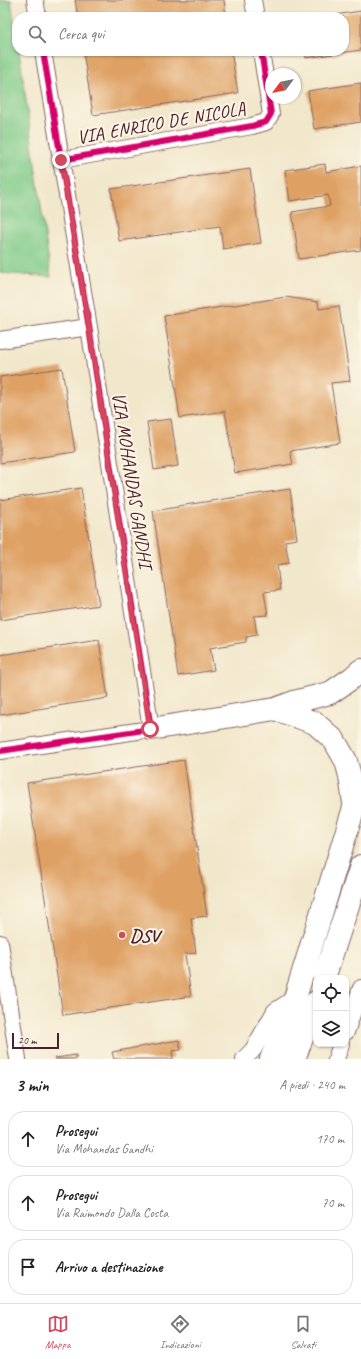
<!DOCTYPE html>
<html lang="it">
<head>
<meta charset="utf-8">
<style>
  :root { --surface:#fff; --page:#f2f2f2; --text:#222; --muted:#767676; --line:#e0e0e0; --accent:#d1495b }
  body { margin:0; font-family:Caveat,sans-serif; background:var(--page); color:var(--text) }
  .controls { position:absolute; right:12px; bottom:12px; display:grid; overflow:hidden; border-radius:8px; box-shadow:0 1px 3px #0004 }
  .controls button { width:36px; height:36px; display:grid; place-items:center; padding:0; border:0; border-bottom:1px solid var(--line); background:var(--surface); color:var(--text); font:20px sans-serif }
  .compass { position:absolute; left:265px; top:68px; width:36px; height:36px; border-radius:50%; background:var(--surface); box-shadow:0 1px 3px #0004; rotate:238deg }
  .scale { position:absolute; left:12px; bottom:10px; width:47px; box-sizing:border-box; padding-left:4px; border:2px solid #4a1f2b; border-top:0; font-size:11px; line-height:14px; white-space:nowrap; color:#4a1f2b; -webkit-text-stroke:3px #fcf5e5; paint-order:stroke }
  .stop { position:absolute; width:12px; height:12px; margin:-9px; border:3px solid #d1495b; border-radius:50%; background:#fff }
  .stop.end { background:#d1495b; border-color:#fff; box-shadow:0 1px 4px #0008 }
  .list { margin:0; padding:0; list-style:none }
  h2 { display:flex; justify-content:space-between; align-items:center; height:52px; margin:0; padding:0 16px; font-size:17px }
  h2 small { font-size:13px; font-weight:400; color:var(--muted) }
  .list li { display:grid; grid-template-columns:26px 1fr auto; gap:12px; align-items:center; box-sizing:border-box; height:56px; margin:0 8px 8px; padding:0 8px; border:1px solid var(--line); border-radius:16px }
  .list b { display:block; font-size:15px; white-space:nowrap }
  .list p { margin:0; font-size:13px; white-space:nowrap; color:var(--muted) }
  .list em { font-size:13px; font-style:normal; color:var(--muted) }
  .icon { flex:none; width:22px; height:22px; fill:none; stroke:currentColor; stroke-width:2; stroke-linecap:round; stroke-linejoin:round }
  .map { position:relative; flex:none; width:361px; height:1059px; overflow:hidden }
  .search { position:absolute; background:var(--surface); box-shadow:0 1px 3px #0004; left:12px; right:12px; top:12px; height:44px; display:flex; align-items:center; gap:10px; box-sizing:border-box; padding:0 14px; border-radius:16px; color:var(--muted); font-size:15px }
  .sheet { height:244px; background:var(--surface) }
  nav { display:flex; justify-content:space-around; align-items:center; box-sizing:border-box; height:56px; border-top:1px solid var(--line); background:var(--surface); font-size:11px; color:var(--muted) }
  nav a { display:grid; justify-items:center; gap:2px }
  nav .on { color:var(--accent) }
  .map>svg:first-child { display:block }
  .green { fill:#7fcb89; stroke:#64755a }
  .building { fill:#dea063 }
  .lines { fill:none; stroke-linecap:round; stroke-linejoin:round }
  .minor-casing { stroke:#846563; stroke-width:18 }
  .highway-casing { stroke:#846563; stroke-width:24 }
  .minor { stroke:#fff; stroke-width:16 }
  .highway { stroke:#fff; stroke-width:22 }
  .cycleway-casing { stroke:#fcf5e5; stroke-width:8 }
  .cycleway { stroke:#d6006c; stroke-width:6 }
  .route { stroke:#d1495b; stroke-width:5 }
  .poi-dot { fill:#d1495b; stroke:#fcf5e5; stroke-width:1.5 }
  .labels { text-anchor:middle; stroke-width:4; stroke-linejoin:round; paint-order:stroke }
  .street-label { font-size:19px; fill:#4a1f2b; stroke:#fcf5e5 }
  .poi-label { font-size:19px; font-weight:bold; fill:#4a1f2b; stroke:#fcf5e5; text-anchor:start }
</style>
</head>
<body>
<div class="map">
<svg width="361" height="1059" viewBox="0 0 361 1059">
  <rect width="100%" height="100%" fill="#fcf5e5"/>
  <filter id="ink" filterUnits="userSpaceOnUse"><feTurbulence type="fractalNoise" baseFrequency=".025" numOctaves="2"/><feDisplacementMap in="SourceGraphic" scale="8" xChannelSelector="R" yChannelSelector="G"/><feConvolveMatrix kernelMatrix="1 2 1 2 8 2 1 2 1" color-interpolation-filters="sRGB"/></filter>
  <filter id="wash" filterUnits="userSpaceOnUse"><feTurbulence type="fractalNoise" baseFrequency=".012" numOctaves="4" result="noise"/><feDisplacementMap in="SourceGraphic" scale="16" xChannelSelector="R" yChannelSelector="G"/><feGaussianBlur stdDeviation="0.9" result="paint"/><feColorMatrix in="noise" values="0 0 0 0 0 0 0 0 0 0 0 0 0 0 0 0 0 1.4 0 .05"/><feComposite in="paint" operator="in"/></filter>
  <g filter="url(#wash)">
    <rect width="100%" height="100%" fill="#f1e7cb"/>
    <path class="green" d="M0,0h11l6,40v11h2l32,226 -51,-4z"/>
    <g id="blocks">
      <path class="building" d="M75,0h149l2,17h-148z
        M361,11v39l-55,8 -1,-7h39v-34l-16,-1z
        M83,51h148l7,42 -145,22z
        M361,83v39l-47,7 -6,-38z
        M325,164l1,8 35,-6v84l-62,9 -7,-47 38,-6 -2,-11 -38,6 -5,-31z
        M250,169l11,74 -38,6 -3,-23 -101,15 -8,-52z
        M286,297l32,5 1,7 20,-3 11,75 -19,2 9,60 -50,8 3,13 -58,9 -10,-62 -45,7 -16,-102z
        M62,368l13,84 -75,11v-86z
        M171,419l7,47 -24,4 -7,-48z
        M81,488l18,117 -99,15v-120z
        M290,489l7,50 -12,2 4,22 -12,2 3,25 -16,2 4,23 -14,1 3,19 -11,2v5l-36,6 4,22 -36,6 -25,-165 25,-4v-1z
        M99,640l9,58 -108,17v-60z
        M184,760l23,156 -16,2 5,35 -11,1 6,42 -128,19 -36,-232z
        M179,1040l2,10 -9,1 1,8h-59l-2,-7z
        M76,1055v4h-21v-1z"/>
    </g>
  </g>
  <g filter="url(#ink)">
    <use href="#blocks" fill-opacity="0" stroke="#846563" stroke-width="1"/>
    <g class="lines">
      <defs>
        <path id="minor" d="M35,0l3,17
          M253,0l3,17
          M61,160l191,-34 14,-4 5,-8 -10,-63
          M0,340l89,-13
          M0,751l151,-22 -62,-402 -46,-276
          M0,943l18,116
          M346,1032l15,-44
          M244,1059l9,-9 22,-39 20,-13
          M336,1059l5,-15"/>
        <path id="highway" d="M275,709l40,14 19,17 12,21 4,15 4,27
          M151,729l124,-20 19,-7 36,-9 22,-15 9,-8
          M324,978l37,-112
          M271,1059l24,-61 66,-213
          M294,1059l22,-57"/>
      </defs>
      <use href="#minor" class="minor-casing"/>
      <use href="#highway" class="highway-casing"/>
      <use href="#minor" class="minor"/>
      <use href="#highway" class="highway"/>
      <defs>
        <path id="cycleway" d="M61,160l191,-34 14,-4 5,-8 -10,-63
          M0,751l151,-22 -62,-402 -46,-276"/>
      </defs>
      <use href="#cycleway" class="cycleway-casing"/>
      <use href="#cycleway" class="cycleway"/>
    </g>
  </g>
  <g class="lines" filter="url(#ink)">
    <path class="route" d="M61,160l28,167 61,402"/>
  </g>
  <circle class="poi-dot" cx="122" cy="935" r="4"/>
  <g class="labels">
    <g class="street-label">
      <text transform="translate(161 122) rotate(-10)" y="7">VIA ENRICO DE NICOLA</text>
      <text transform="translate(133 480) rotate(81)" y="7">VIA MOHANDAS GANDHI</text>
    </g>
    <g class="poi-label">
      <text x="130" y="942">DSV</text>
    </g>
  </g>
</svg>
<div class="controls">
<button><svg class="icon" aria-label="locate" viewBox="0 0 24 24"><circle cx="12" cy="12" r="6"/><path d="M12 2v4M12 18v4M2 12h4M18 12h4"/></svg></button>
<button><svg class="icon" aria-label="layers" viewBox="0 0 24 24"><path d="M12 4l9 5-9 5-9-5zM3 14l9 5 9-5"/></svg></button>
</div>
<svg class="compass" viewBox="-18 -18 36 36"><path d="M0-13l5 13h-10z" fill="#e53935"/><path d="M0 13l5-13h-10z" fill="#767676"/></svg>
<div class="scale">20 m</div>
<div class="stop" style="left:150px;top:729px"></div>
<div class="stop end" style="left:61px;top:160px"></div>
<div class="search"><svg class="icon" aria-label="search" viewBox="0 0 24 24"><circle cx="10" cy="10" r="6"/><path d="M15 15l6 6"/></svg>Cerca qui</div>
</div>
<section class="sheet">
<h2>3 min<small>A piedi · 240 m</small></h2>
<ul class="list">
<li><svg class="icon" aria-label="ahead" viewBox="0 0 24 24"><path d="M12 20V5M6 11l6-6 6 6"/></svg><div><b>Prosegui</b><p>Via Mohandas Gandhi</p></div><em>170 m</em></li>
<li><svg class="icon" aria-label="ahead" viewBox="0 0 24 24"><path d="M12 20V5M6 11l6-6 6 6"/></svg><div><b>Prosegui</b><p>Via Raimondo Dalla Costa</p></div><em>70 m</em></li>
<li><svg class="icon" aria-label="arrive" viewBox="0 0 24 24"><path d="M6 21V4h12l-3 4 3 4H6"/></svg><div><b>Arrivo a destinazione</b></div></li>
</ul>
</section>
<nav>
<a class="on"><svg class="icon" aria-label="map" viewBox="0 0 24 24"><path d="M3 6l6-2 6 2 6-2v14l-6 2-6-2-6 2zM9 4v14M15 6v14"/></svg>Mappa</a>
<a><svg class="icon" aria-label="directions" viewBox="0 0 24 24"><path d="M12 3l9 9-9 9-9-9zM9 14v-3h6M13 9l2 2-2 2"/></svg>Indicazioni</a>
<a><svg class="icon" aria-label="saved" viewBox="0 0 24 24"><path d="M7 4h10v16l-5-4-5 4z"/></svg>Salvati</a>
</nav>
</body>
</html>
